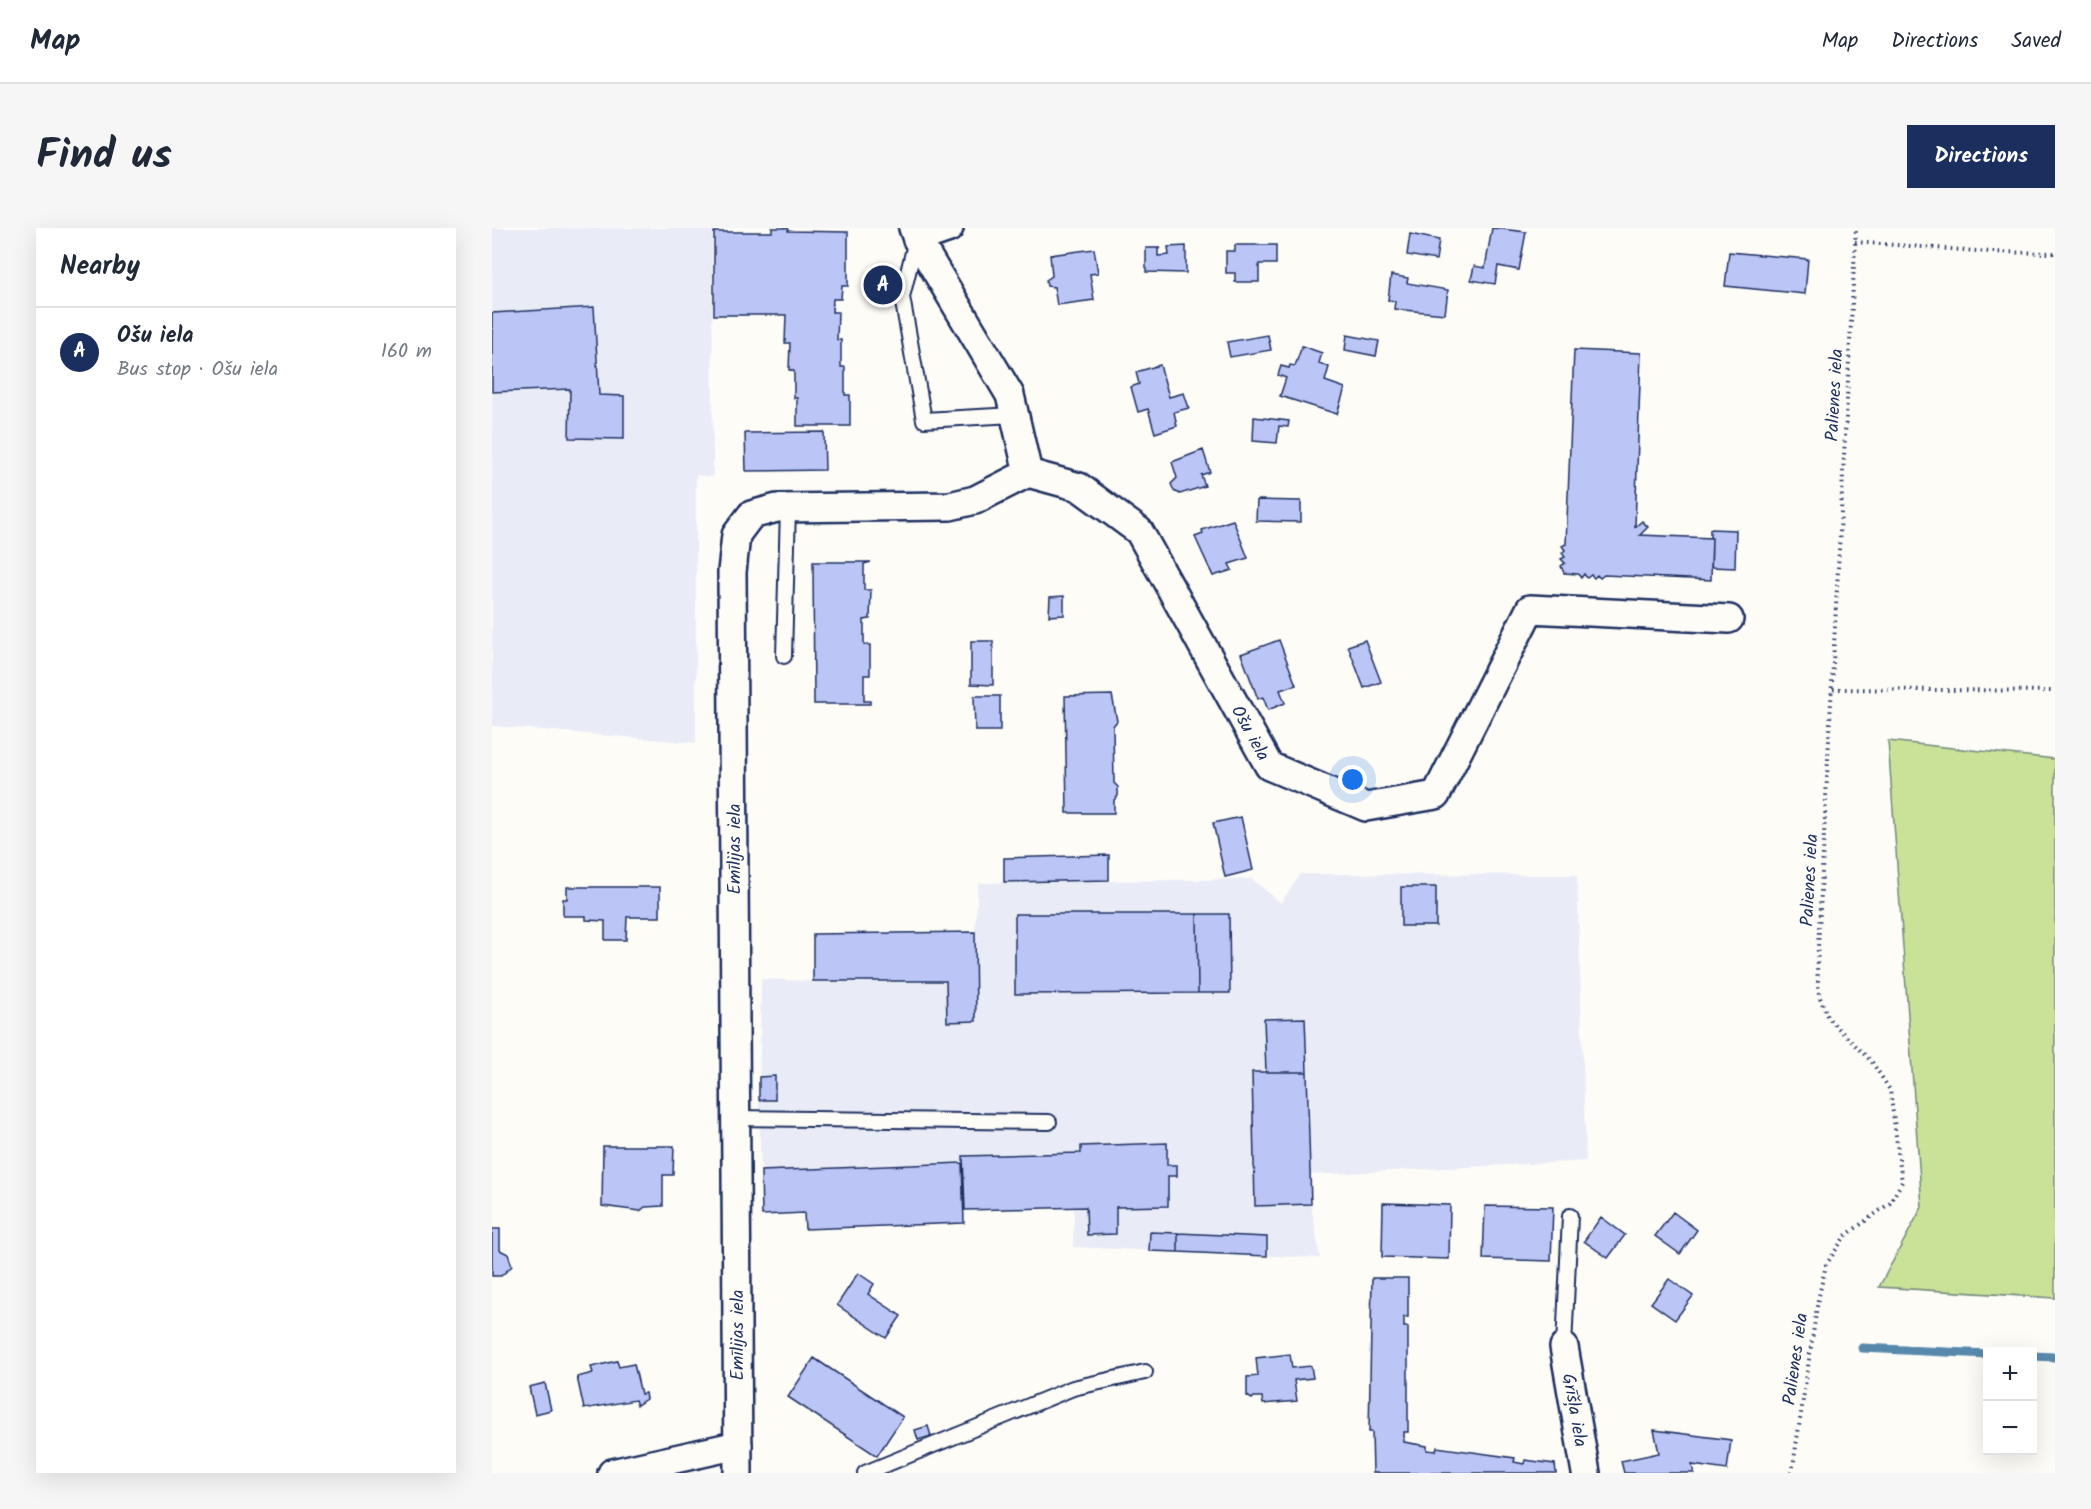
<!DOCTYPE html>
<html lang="en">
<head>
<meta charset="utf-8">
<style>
  :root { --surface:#fff; --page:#f6f6f7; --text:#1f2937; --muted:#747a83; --line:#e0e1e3; --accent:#1b2f5e }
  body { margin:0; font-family:Kalam,sans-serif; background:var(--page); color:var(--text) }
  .controls { position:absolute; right:18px; bottom:18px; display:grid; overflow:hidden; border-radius:0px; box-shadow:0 6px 24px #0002 }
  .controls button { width:54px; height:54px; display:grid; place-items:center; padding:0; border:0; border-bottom:2px solid var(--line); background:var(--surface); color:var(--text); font:30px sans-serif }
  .you { position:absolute; left:861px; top:552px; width:21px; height:21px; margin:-15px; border:4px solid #fff; border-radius:50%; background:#1a73e8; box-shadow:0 0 0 9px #1a73e833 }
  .badge { display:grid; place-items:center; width:39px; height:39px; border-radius:50%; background:var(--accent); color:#fff; font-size:20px; font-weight:700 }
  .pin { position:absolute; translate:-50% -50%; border:3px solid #fff; box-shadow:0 2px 6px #0006 }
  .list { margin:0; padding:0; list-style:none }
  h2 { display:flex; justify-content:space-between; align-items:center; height:78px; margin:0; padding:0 24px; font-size:26px }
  h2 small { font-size:20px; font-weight:400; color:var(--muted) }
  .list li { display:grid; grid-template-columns:39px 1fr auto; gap:18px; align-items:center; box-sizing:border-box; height:90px; padding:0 24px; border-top:2px solid var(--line) }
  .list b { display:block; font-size:22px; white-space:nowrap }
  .list p { margin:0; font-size:20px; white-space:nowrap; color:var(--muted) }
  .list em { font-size:20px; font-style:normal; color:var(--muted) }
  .map { position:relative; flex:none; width:1563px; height:1245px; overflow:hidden; border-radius:0px }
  header { display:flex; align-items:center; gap:36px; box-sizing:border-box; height:84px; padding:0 30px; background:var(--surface); border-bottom:2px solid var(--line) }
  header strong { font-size:28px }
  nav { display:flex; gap:33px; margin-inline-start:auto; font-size:21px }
  .intro { display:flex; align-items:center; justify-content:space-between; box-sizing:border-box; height:144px; padding:0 36px }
  h1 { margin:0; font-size:42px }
  .button { padding:15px 27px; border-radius:0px; background:var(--accent); color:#fff; font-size:21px; font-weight:700 }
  main { display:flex; gap:36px; padding:0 36px }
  aside { flex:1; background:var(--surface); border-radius:0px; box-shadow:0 6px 24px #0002 }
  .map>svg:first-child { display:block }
  .built { fill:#e9ecf7 }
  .green { fill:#cae298; stroke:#72887b; stroke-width:1.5 }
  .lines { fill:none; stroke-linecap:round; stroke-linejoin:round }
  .stream { stroke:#5889ad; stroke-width:9 }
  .building { fill:#bbc5f6; stroke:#1b2f5e; stroke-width:1.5 }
  .lane-casing { stroke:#1b2f5e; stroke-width:18 }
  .street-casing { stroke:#1b2f5e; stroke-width:32 }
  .path { stroke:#1b2f5e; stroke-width:4; stroke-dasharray:1.5 4.5; stroke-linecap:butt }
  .lane { stroke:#fdfcf7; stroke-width:14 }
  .street { stroke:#fdfcf7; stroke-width:27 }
  .labels { text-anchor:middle; stroke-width:6; stroke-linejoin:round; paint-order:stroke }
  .street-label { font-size:18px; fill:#1b2f5e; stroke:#fdfcf7 }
</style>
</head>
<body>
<header>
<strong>Map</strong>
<nav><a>Map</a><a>Directions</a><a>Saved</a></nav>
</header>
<div class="intro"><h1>Find us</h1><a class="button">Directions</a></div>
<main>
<aside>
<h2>Nearby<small></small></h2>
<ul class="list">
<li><span class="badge">A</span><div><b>Ošu iela</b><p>Bus stop · Ošu iela</p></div><em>160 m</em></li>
</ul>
</aside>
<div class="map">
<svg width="1563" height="1245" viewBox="0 0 1563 1245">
  <rect width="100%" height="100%" fill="#fdfcf7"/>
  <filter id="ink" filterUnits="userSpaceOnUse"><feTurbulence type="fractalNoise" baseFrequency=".0167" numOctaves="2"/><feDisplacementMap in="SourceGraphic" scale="12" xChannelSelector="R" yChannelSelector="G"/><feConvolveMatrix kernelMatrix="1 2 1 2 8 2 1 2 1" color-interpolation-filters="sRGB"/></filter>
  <g filter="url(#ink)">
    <path class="built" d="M0,0h220l1,249 -17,-2v268l-204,-17z
      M808,646l277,1 9,286 -276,14 1,29 9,54 -247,-11 1,-39 -108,2 -2,13 -159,6 -1,-16 -42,2 -3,-115 2,-121 52,2v-47l162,-2 3,-49 274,-4 29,24z"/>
    <path class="green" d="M1396,513l167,18v539l-176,-11 43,-80z"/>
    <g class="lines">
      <path class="stream" d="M1370,1120l126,6
        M1540,1128l23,1"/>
    </g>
    <path class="building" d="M280,0h16v3l60,1v54h-6l-1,13h-8l-1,13h6l-1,28h4v27h4v28h5v31h-53v-28h-3v-27l-5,-1 1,-27h-5l1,-28h-72v-83h58z
      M1000,0l34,4 -7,38 -21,-4 -3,18 -24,-4 3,-14 11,2z
      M918,6l29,6 -3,20 -29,-5z
      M743,17h41v19h-17v18h-24v-9h-9v-22h9z
      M694,18v27l-40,-1v-24h15l-3,1v7l11,-1 -1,-8z
      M602,21l4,24 -8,1 4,26 -37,5 -3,-18 -7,-1 -1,-6 6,-4 -2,-21z
      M1237,24l79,7 -3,35 -80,-8z
      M899,47l17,3 -1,5 41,7 -3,24 -51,-5 1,-8 -7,-1z
      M102,79l5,88 25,1v43l-55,-1 1,-49 -78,3v-79z
      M776,107l3,15 -41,7 -3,-15z
      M855,107l32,6 -3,15 -31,-6z
      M810,118l20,7 -3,10 10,4 -4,14 20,7 -8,26 -57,-18 6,-18 -8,-3 3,-9 8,2 1,-3 5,1z
      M1082,122l67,3 -6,174 7,-6 6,6 -8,8 72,3 -1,42 -107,-5 -4,3 -3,-3 -3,3 -3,-3 -4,3 -3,-4 -3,4 -3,-4 -14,-1 -3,-7 4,-3 -4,-4 4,-2 -3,-4 3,-3 -3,-4 4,-2z
      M668,137l9,32 15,-4 5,15 -15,4 3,14 -22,7 -7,-24 -10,3 -7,-25 8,-3 -3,-12z
      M762,189l35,4 -1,6 -9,-1 -2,17 -24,-2z
      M332,204l1,38 -79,1 -1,-38z
      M711,222l7,22 -9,3 4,11 -25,8 -6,-3 -3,-7 6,-6 -5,-16z
      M765,272l44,1v21l-45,-1z
      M741,292l15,38 -19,6 3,6 -19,6 -18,-39 8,-3 -1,-4z
      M1218,301l26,1 -1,38 -24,-1 1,-29h-2z
      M321,334h58l-7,2v26h7l-1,29 -6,1v25h6v30h-6v26h6v3h-56z
      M572,368v19l-15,1 1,-19z
      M787,412l17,45 -16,5 5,13 -17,7 -5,-13 -5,2 -17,-45z
      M873,412l16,42 -17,6 -16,-42z
      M479,413h22v44l-22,-1z
      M620,467l5,26 -4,5 1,57 4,4v9l-4,4v13h-47l-2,-117z
      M482,468h26v35h-25z
      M749,589l12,53 -28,7 -12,-54z
      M617,627v25l-105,2v-24z
      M75,659h93v30h-33l-1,23h-21v-19l-19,-1v-4h-23v-17h4z
      M909,659h35v39h-35z
      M523,686h182l1,79 -183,1z
      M705,686h32l1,79h-32z
      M483,704l1,89 -29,1 -1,-41h-133v-47z
      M813,790l2,54h-41l-2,-53z
      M760,844h55l4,132 -56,2z
      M283,848v24h-16v-23z
      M675,915v22h10v11h-9v30l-52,1v27l-29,1 -1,-28 -121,3 -2,-54 118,-3v-7z
      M111,918h71l-1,29h-10v31l-18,1 -5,4 -38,-5z
      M470,935l2,60 -159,6 -1,-16 -42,2 -1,-44z
      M891,975l67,2 -1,54 -67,-2z
      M993,978l68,1 -2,54 -68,-2z
      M1181,984l24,18 -17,24 -25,-18z
      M1109,989l24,18 -17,23 -24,-17z
      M0,1001h8v21l8,4 4,12 -11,10h-9z
      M658,1004l28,1v19l-29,-1z
      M686,1005l89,4v19l-89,-4z
      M366,1045l16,11 -6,10 33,22 -15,22 -49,-33z
      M880,1050h36v39h-4v10h4v105h-4v10l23,4v4l9,1 1,-4 78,11 -1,4 10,2 1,-4 30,4 1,9h-183l-1,-41h-3z
      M1177,1051l24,17 -18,24 -24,-17z
      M798,1126l2,14 19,-2 2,12 -19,2 3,21 -34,3 -1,-7h-8l-2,2 -5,-3v-19l11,-1 -2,-18z
      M322,1130l89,59 -26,39 -89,-59z
      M125,1133l2,6 15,-3 7,30 4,-1 1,6 -9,6 -2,-5 -51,9 -7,-32 16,-4 -2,-6z
      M53,1155l6,27 -16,4 -6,-27z
      M436,1198l3,10 -13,4 -3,-10z
      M1162,1202l77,10 -4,30 -35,-5 2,8h-70l-3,-12 38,-8z"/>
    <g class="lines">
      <defs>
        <path id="lane" d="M424,12l-14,57 22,123 90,-5
          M292,428l4,-148
          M244,890l313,4
          M1072,1119l6,-131
          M373,1245l208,-85 72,-16"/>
        <g id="street">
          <path d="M421,0l4,11 93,156 18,78"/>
          <path d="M425,11l32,-11"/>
          <path id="s1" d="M536,245l51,14 60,44 130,235 97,41 70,-12 94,-186 199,10"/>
          <path id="s2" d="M1072,1119l22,126"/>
          <path d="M120,1245l126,-28"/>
          <path d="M246,1245l-6,-901 4,-37 15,-20 26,-7 173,-2 25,-6 53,-27"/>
        </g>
      </defs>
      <use href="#lane" class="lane-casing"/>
      <use href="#street" class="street-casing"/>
      <path class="path" d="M1363,14l135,10 65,1
        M1341,461l222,2
        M1300,1245l26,-173 8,-35 19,-29 45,-33 12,-21 -12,-92 -18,-28 -44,-44 -9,-23 -2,-28 39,-739"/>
      <use href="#lane" class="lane"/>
      <use href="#street" class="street"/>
    </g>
  </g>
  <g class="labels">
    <g class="street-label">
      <text transform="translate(1342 167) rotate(-87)" y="6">Palienes iela</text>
      <text dy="6" stroke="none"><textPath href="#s1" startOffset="358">Ošu iela</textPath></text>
      <text transform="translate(242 621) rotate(-90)" y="6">Emīlijas iela</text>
      <text transform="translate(1317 652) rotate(-87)" y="6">Palienes iela</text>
      <text transform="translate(245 1107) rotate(-90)" y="6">Emīlijas iela</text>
      <text transform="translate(1303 1131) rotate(-82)" y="6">Palienes iela</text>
      <text dy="6" stroke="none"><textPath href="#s2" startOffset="64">Grīšļa iela</textPath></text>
    </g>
  </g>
</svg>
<div class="controls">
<button>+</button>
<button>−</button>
</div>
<div class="you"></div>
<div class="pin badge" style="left:391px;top:57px">A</div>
</div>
</main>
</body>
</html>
